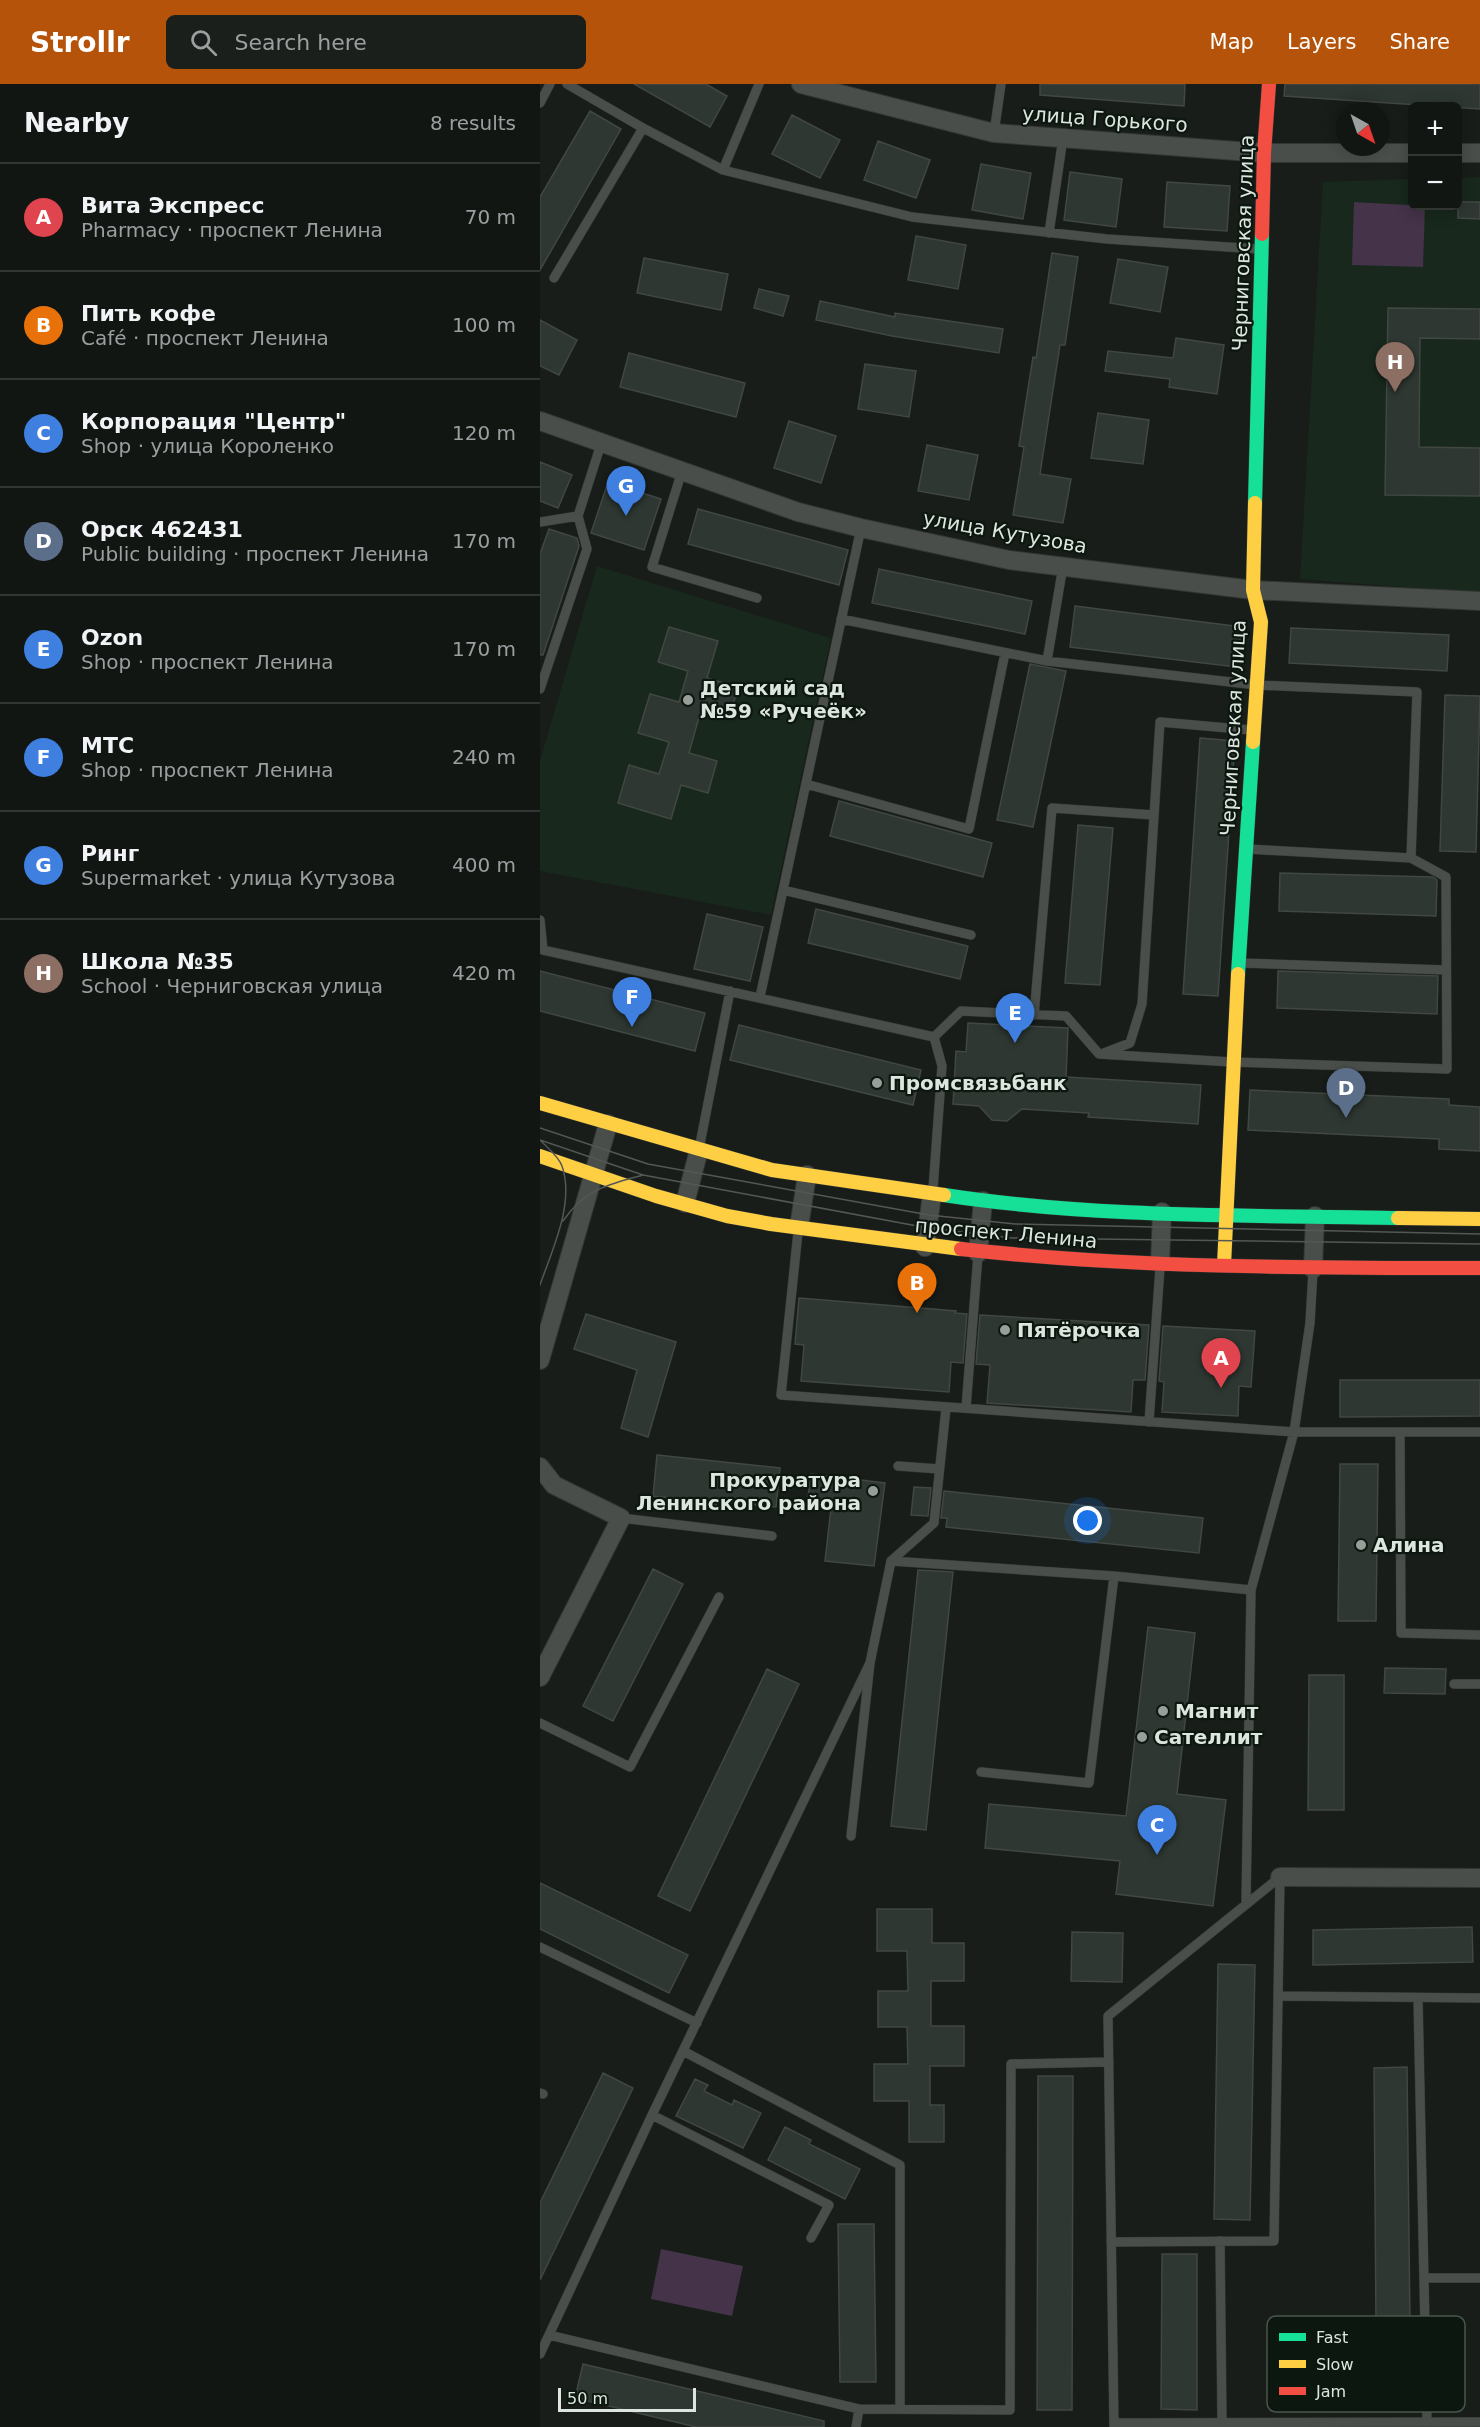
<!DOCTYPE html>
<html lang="en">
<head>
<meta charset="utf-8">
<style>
  :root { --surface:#121613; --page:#1b1f1c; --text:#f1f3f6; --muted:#9c9fa0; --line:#313533; --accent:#b45309 }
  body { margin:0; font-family:"DejaVu Sans",sans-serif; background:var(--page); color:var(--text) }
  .controls { position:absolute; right:18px; top:18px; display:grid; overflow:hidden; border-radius:9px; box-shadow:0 3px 15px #0003 }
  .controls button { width:54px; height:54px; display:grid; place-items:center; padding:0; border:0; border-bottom:2px solid var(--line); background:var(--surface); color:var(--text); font:30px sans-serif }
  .compass { position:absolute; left:796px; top:18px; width:54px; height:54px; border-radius:50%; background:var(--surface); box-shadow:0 3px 15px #0003; rotate:140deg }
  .scale { position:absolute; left:18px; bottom:15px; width:138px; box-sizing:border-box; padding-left:6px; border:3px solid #dde5df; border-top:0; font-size:16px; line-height:21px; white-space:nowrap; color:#dde5df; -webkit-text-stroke:4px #0c170f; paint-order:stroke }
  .you { position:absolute; left:548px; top:1437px; width:21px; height:21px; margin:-15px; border:4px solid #fff; border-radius:50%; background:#1a73e8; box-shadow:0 0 0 9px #1a73e833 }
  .badge { display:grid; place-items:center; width:39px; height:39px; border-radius:50%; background:var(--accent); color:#fff; font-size:20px; font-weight:700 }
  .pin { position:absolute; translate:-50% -50px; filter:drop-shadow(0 2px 3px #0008) }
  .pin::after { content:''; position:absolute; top:32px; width:21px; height:18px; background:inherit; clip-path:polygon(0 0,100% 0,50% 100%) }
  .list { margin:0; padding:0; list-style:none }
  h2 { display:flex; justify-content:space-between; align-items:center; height:78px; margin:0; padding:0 24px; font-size:26px }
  h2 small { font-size:20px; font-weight:400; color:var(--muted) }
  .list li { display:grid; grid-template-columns:39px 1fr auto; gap:18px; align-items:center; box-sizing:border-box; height:108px; padding:0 24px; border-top:2px solid var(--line) }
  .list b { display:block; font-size:22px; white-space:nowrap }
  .list p { margin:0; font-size:20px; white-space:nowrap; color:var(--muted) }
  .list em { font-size:20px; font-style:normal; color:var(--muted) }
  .icon { flex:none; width:33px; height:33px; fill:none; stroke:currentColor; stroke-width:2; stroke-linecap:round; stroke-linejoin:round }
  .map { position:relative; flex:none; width:940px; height:2343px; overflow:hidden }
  header { display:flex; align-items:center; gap:36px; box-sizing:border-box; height:84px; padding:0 30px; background:var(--accent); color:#fff }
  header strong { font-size:28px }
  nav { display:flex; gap:33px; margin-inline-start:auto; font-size:21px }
  .search { width:420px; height:54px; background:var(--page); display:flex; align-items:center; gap:15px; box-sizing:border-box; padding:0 21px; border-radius:9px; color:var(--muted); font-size:22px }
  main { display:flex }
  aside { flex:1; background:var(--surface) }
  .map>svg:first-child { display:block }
  .built { fill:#18281c }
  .green { fill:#443349 }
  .building { fill:#2e3731; stroke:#414742; stroke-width:1.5 }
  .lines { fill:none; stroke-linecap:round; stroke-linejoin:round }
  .lane-casing { stroke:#333734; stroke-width:10 }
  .street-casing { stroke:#333734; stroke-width:20 }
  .fast-casing { stroke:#333734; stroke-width:15 }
  .slow-casing { stroke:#333734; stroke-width:15 }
  .jam-casing { stroke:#333734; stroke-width:15 }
  .lane { stroke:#494e4a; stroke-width:9 }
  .street { stroke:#494e4a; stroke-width:18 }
  .fast { stroke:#16e098; stroke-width:14 }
  .slow { stroke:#ffcf43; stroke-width:14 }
  .jam { stroke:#f24e42; stroke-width:14 }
  .tram { stroke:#545854; stroke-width:1.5 }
  .poi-dot { fill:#989f9a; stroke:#0c170f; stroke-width:2 }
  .labels { text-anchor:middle; stroke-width:4.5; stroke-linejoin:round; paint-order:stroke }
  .street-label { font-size:20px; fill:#dde5df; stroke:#0c170f }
  .poi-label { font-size:20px; font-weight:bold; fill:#dde5df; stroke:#0c170f; text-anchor:start }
  .key { fill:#0c170f; stroke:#4b554d; stroke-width:1.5 }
  .key-label { font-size:16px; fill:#dde5df }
</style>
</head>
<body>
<header>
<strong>Strollr</strong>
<div class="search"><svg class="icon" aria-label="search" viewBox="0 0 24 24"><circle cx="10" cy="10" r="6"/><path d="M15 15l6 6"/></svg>Search here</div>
<nav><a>Map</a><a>Layers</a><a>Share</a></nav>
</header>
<main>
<aside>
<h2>Nearby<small>8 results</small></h2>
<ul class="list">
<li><span class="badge" style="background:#e0444e">A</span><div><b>Вита Экспресс</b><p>Pharmacy · проспект Ленина</p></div><em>70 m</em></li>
<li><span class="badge" style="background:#e8710a">B</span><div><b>Пить кофе</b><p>Café · проспект Ленина</p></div><em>100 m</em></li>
<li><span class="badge" style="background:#3f7fe0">C</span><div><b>Корпорация &quot;Центр&quot;</b><p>Shop · улица Короленко</p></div><em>120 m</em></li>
<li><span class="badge" style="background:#5c6f8a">D</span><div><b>Орск 462431</b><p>Public building · проспект Ленина</p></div><em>170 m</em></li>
<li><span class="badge" style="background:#3f7fe0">E</span><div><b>Ozon</b><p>Shop · проспект Ленина</p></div><em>170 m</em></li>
<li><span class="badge" style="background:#3f7fe0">F</span><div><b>МТС</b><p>Shop · проспект Ленина</p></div><em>240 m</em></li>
<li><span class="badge" style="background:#3f7fe0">G</span><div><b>Ринг</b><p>Supermarket · улица Кутузова</p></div><em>400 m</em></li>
<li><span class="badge" style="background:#8d6e63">H</span><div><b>Школа №35</b><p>School · Черниговская улица</p></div><em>420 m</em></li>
</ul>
</aside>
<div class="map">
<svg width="940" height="2343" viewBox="0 0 940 2343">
  <rect width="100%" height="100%" fill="#181d19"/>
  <path class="built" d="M940,93v416l-180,-14 23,-397 89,-3v27h46v-28z
    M57,482l234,72 -60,277 -231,-44v-110z"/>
  <path class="green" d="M814,118l71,4 -2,61 -71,-2z
    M121,2165l82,17 -11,50 -81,-17z"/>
  <path class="building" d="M94,0h72l21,12 -17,31z
    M500,0h145l-1,22 -144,-11z
    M745,0h195v25l-196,-13z
    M50,27l31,18 -81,141v-73z
    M252,31l48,25 -20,38 -48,-24z
    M338,57l52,19 -14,38 -52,-18z
    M441,80l50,9 -8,46 -51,-9z
    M530,88l52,7 -6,48 -52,-7z
    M627,98l63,4 -3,45 -63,-4z
    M918,118h22v17l-22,-1z
    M376,152l50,9 -8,44 -50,-9z
    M512,169l26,4 -13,88h-5l-20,129 31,5 -8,44 -50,-8 11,-68 -5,-1 14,-89 3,1z
    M104,174l84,16 -7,36 -84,-17z
    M578,175l50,8 -8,45 -50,-9z
    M219,205l30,7 -6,20 -29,-8z
    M280,217l75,16v-4l108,16 -4,24 -107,-17 -76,-16z
    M848,224l92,1v30l-60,-1 -1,109 61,1v48l-95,-1z
    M0,236l37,20 -18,35 -19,-9z
    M636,254l48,7 -7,49 -48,-7 1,-8 -65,-8 3,-20 65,7z
    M89,269l116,30 -9,34 -116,-30z
    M325,280l51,7 -7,46 -51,-8z
    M558,329l51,7 -6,44 -52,-6z
    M249,337l47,15 -15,47 -47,-15z
    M387,361l51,10 -9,45 -51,-9z
    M0,378l32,13 -14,33 -18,-7z
    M68,398l53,17 -17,51 -53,-17z
    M158,425l150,41 -9,35 -151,-41z
    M9,445l28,9 2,8 -36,109h-3v-101z
    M339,485l153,32 -7,33 -153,-31z
    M535,522l167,21 -6,40 -166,-20z
    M129,543l49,14 -11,37 31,9 -9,32 -28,-9 -12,43 28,8 -9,32 -27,-8 -10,34 -53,-16 11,-38 30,9 10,-32 -31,-9 12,-39 29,8 9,-31 -30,-9z
    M751,544l158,7 -2,36 -158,-8z
    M490,580l36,7 -33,156 -36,-7z
    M905,611l35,1 -4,156 -36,-1z
    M660,654l35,3 -17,255 -35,-2z
    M299,717l153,42 -9,34 -153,-41z
    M538,741l35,3 -13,157 -35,-2z
    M740,789l153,4 4,3 -1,36 -157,-5z
    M276,825l152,37 -8,33 -152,-36z
    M167,830l56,13 -13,54 -56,-12z
    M0,887l165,42 -10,38 -155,-40z
    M738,887l160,5 -1,38 -160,-6z
    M428,939l100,5 -2,49 135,8 -3,39 -110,-7 1,-4 -67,-4 -15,12 -15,-1 -13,-14 -26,-2 3,-53 10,1z
    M199,941l182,45 -8,35 -183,-45z
    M710,1006l199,9v6l31,2v44l-41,-2v-10l-191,-9z
    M259,1214l157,13 -1,2 12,1 -4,49 -12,-1 -2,30 -148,-11 3,-36 -9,-1z
    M46,1230l90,28 -28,95 -27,-9 16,-58 -63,-21z
    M440,1231l169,10 -4,55h-12l-2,32 -144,-9 3,-38 -14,-1z
    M623,1242l92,5 -4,56 -12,-1 -1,30 -76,-4 2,-30 -5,-1z
    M800,1296h140v36l-140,1z
    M117,1371l123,13 -4,39 -52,-5 -1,4 -22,-2 1,-3 -49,-5z
    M800,1380h38l-2,157h-38z
    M271,1390l74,9 -11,83 -49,-5 6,-53 -24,-3z
    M374,1403l17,1 -3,28 -17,-1z
    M404,1407l259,27 -4,35 -253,-26 1,-9h-6z
    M113,1485l30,15 -70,137 -30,-15z
    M378,1486l35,2 -27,258 -35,-4z
    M608,1543l47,6 -18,161 49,6 -13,106 -97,-12 4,-33 -135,-13 4,-44 137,12z
    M845,1584l61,1 -1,25 -61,-1z
    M227,1585l32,15 -109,227 -32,-15z
    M769,1591h35v135h-36z
    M0,1799l148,72 -19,38 -129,-64z
    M337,1825h55v34h32v38h-33v45h33v40h-34v39h14v37h-35v-41h-35v-37h34l-1,-37h-29v-36h30l-1,-40h-30z
    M932,1843l1,35 -160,3v-35z
    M532,1848l51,1 -1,49 -51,-1z
    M678,1880l37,1 -5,255 -36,-1z
    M867,1983l3,256 -34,1 -2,-256z
    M63,1989l30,15 -93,192v-77z
    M498,1992h35l-1,334h-35z
    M155,1995l13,6 -4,6 28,14 2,-5 27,13 -18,35 -67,-32z
    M245,2043l26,13 -2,4 51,25 -15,30 -77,-39z
    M298,2140h36l2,158h-36z
    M622,2170h35v156l-36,-1z
    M43,2280l241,57v6h-128l-121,-29z"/>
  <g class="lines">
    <defs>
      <path id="lane" d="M27,0l76,44 80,42 189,47 195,22 151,10
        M0,19l10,-19
        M454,49l7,-49
        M183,86l36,-86
        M509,149l14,-95
        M14,194l89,-150
        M142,387l-30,96 105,31
        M38,432l23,-72
        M0,438l38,-6 9,33 -47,140
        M301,535l206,42 210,24 160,7 -6,166
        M507,577l16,-95
        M266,700l163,45 36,-176
        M243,806l188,45
        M0,836l3,30 391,87
        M701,879l205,7
        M220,913l101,-469
        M494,931l18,-207 102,7
        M394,953l27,-26 105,5 33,38 133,8 215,7 -1,-192 -35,-19 -164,-9
        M564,969l26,-10 12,-39 18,-282 91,8
        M160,1060l30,-153
        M393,1105l9,-123 -8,-29
        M258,1148l-17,163 513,37h186
        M426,1324l12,-153
        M609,1338l11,-154
        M860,1348l1,201 79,2
        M358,1382l41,3
        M81,1434l151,18
        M351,1477l43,-38 12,-115
        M914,1600h26
        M0,1639l90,44 89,-170
        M441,1688l108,11 25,-207
        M311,1752l19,-173 21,-102 223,15 137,14
        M706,1820l5,-314 43,-158 16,-109 3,-52
        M0,1863l157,76
        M739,1912l201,2
        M878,1914l9,424
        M143,1967l217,114v244
        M0,2009l3,1
        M112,2031l177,90 -18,33
        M680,2157l2,181
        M571,2158l163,-1 6,-364
        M884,2194h56
        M9,2251l310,74 151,1 1,-346 98,-2
        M0,2270l112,-239 218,-452
        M574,2339l366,-1
        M316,2343l3,-18
        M574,2343l-6,-411 172,-139"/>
      <path id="street" d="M261,0l193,49 270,20h148
        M918,69h22
        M0,337l258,91 63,16 148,32 244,30 227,11
        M145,1119l14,-53
        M259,1143l8,-52
        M385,1163l7,-53
        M438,1169l5,-52
        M620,1179l2,-51
        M773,1185l2,-53
        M0,1276l68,-236
        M0,1383l14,18 67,33 -81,159
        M740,1793l200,1"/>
      <path id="fast" d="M715,419l7,-269
        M698,890l15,-232
        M404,1111c150,23 303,20 454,23"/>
      <path id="slow" d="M713,658l8,-120 -8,-32 2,-87
        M0,1019l232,67 172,25
        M0,1072l116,40 71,20 44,8 190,25
        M858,1134l82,1
        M684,1181l14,-291"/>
      <path id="jam" d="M722,150l2,-81 5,-69
        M421,1165c172,19 346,19 519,19"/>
    </defs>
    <use href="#lane" class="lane-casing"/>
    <use href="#street" class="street-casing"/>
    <use href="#fast" class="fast-casing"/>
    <use href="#slow" class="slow-casing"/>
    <use href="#jam" class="jam-casing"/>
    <use href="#lane" class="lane"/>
    <use href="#street" class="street"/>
    <use href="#fast" class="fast"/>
    <use href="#slow" class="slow"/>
    <use href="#jam" class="jam"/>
    <path class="tram" d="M0,1044l108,36 281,51 86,9 465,10
      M0,1056l103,35 285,53 84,10 468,6
      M23,1137c22,-32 44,-36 80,-46
      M0,1201c12,-35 35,-82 22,-119 -3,-9 -14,-18 -21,-25"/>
  </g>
  <g class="poi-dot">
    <circle cx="148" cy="616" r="6"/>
    <circle cx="337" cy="999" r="6"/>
    <circle cx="465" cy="1246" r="6"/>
    <circle cx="333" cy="1407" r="6"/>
    <circle cx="821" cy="1461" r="6"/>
    <circle cx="623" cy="1627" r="6"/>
    <circle cx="602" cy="1653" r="6"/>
  </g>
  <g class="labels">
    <g class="street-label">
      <text transform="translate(565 35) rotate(4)" y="7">улица Горького</text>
      <text transform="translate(703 159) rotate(-88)" y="7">Черниговская улица</text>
      <text transform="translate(465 448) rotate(10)" y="7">улица Кутузова</text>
      <text transform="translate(693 644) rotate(-87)" y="7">Черниговская улица</text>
      <text transform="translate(466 1149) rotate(5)" y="7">проспект Ленина</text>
    </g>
    <g class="poi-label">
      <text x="160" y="611">Детский сад<tspan x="160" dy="23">№59 «Ручеёк»</tspan></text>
      <text x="349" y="1006">Промсвязьбанк</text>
      <text x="477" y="1253">Пятёрочка</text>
      <text x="321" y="1403" text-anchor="end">Прокуратура<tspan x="321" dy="23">Ленинского района</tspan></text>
      <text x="833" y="1468">Алина</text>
      <text x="635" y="1634">Магнит</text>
      <text x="614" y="1660">Сателлит</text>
    </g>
  </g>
  <rect x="727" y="2232" width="198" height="96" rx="9" class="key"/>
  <rect x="739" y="2249" width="27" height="8" fill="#16e098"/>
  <rect x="739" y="2276" width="27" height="8" fill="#ffcf43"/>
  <rect x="739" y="2303" width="27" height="8" fill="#f24e42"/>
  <g class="key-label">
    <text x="776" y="2259">Fast</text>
    <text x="776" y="2286">Slow</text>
    <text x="776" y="2313">Jam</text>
  </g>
</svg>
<div class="controls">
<button>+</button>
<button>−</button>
</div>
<svg class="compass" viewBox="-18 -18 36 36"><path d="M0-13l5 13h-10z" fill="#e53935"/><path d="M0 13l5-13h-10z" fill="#9c9fa0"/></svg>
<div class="scale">50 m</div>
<div class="you"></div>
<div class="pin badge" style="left:681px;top:1304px;background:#e0444e">A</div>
<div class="pin badge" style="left:377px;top:1229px;background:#e8710a">B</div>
<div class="pin badge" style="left:617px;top:1771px;background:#3f7fe0">C</div>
<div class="pin badge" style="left:806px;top:1034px;background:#5c6f8a">D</div>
<div class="pin badge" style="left:475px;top:959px;background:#3f7fe0">E</div>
<div class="pin badge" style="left:92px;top:943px;background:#3f7fe0">F</div>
<div class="pin badge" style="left:86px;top:432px;background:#3f7fe0">G</div>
<div class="pin badge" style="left:855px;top:308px;background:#8d6e63">H</div>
</div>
</main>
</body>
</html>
